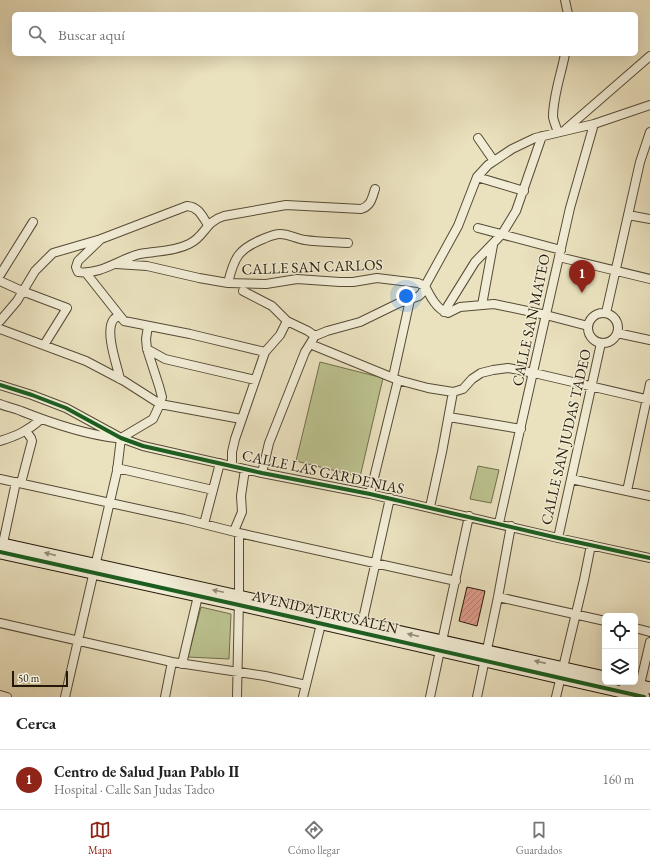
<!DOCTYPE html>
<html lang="es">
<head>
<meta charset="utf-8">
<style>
  :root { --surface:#fff; --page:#f6f6f6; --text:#222; --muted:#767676; --line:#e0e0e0; --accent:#8f2418 }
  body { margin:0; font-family:"EB Garamond",serif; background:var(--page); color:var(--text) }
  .controls { position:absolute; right:12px; bottom:12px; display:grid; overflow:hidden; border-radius:6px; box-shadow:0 4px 16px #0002 }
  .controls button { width:36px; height:36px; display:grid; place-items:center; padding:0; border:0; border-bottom:1px solid var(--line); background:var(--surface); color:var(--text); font:20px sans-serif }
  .scale { position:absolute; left:12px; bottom:10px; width:56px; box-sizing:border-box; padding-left:4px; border:2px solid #241909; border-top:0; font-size:11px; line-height:14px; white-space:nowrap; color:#241909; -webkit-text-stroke:3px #f1ecd5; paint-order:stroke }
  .you { position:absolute; left:406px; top:296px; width:14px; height:14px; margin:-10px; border:3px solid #fff; border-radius:50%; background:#1a73e8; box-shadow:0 0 0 6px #1a73e833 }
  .badge { display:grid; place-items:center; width:26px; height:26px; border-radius:50%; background:var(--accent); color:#fff; font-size:13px; font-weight:700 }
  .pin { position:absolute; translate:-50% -33px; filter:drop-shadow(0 1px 2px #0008) }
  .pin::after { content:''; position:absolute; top:21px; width:14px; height:12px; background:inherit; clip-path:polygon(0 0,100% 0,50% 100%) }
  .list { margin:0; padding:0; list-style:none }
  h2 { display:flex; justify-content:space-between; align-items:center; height:52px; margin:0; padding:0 16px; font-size:17px }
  h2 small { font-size:13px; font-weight:400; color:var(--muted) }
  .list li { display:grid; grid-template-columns:26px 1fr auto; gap:12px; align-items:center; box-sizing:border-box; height:60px; padding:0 16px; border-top:1px solid var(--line) }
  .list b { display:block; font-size:15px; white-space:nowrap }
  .list p { margin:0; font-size:13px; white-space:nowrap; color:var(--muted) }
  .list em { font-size:13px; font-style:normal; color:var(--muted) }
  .icon { flex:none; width:22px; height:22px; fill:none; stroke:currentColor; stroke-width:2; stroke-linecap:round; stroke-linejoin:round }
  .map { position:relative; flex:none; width:650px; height:697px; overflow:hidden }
  .search { position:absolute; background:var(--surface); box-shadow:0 4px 16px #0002; left:12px; right:12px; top:12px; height:44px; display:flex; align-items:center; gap:10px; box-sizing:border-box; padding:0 14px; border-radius:6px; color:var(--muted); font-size:15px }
  .sheet { height:112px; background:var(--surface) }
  nav { display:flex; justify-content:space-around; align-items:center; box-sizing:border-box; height:56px; border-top:1px solid var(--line); background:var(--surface); font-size:11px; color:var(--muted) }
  nav a { display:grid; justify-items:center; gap:2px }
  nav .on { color:var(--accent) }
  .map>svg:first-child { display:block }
  .pitch { fill:#bbc28f; stroke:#706e4c }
  .building { fill:url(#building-hatch); stroke:#241909 }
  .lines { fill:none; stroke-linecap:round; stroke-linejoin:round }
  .street-casing { stroke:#564b36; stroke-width:10 }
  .secondary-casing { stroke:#241909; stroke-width:13 }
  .street { stroke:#f1ecd5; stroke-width:8 }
  .secondary { stroke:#f1ecd5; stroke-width:11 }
  .cycleway-casing { stroke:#f1ecd5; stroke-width:6 }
  .cycleway { stroke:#1b5e20; stroke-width:4 }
  .oneway { fill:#958d79 }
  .labels { text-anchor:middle; stroke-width:3; stroke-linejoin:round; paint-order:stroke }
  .street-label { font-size:15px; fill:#241909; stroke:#f1ecd5 }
</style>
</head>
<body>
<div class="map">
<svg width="650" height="697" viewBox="0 0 650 697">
  <defs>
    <pattern id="building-hatch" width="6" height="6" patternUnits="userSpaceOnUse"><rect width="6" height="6" fill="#df9c8c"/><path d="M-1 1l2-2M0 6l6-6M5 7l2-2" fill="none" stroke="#b57e71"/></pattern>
  </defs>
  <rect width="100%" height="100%" fill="#eae1be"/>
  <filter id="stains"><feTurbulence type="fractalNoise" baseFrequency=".005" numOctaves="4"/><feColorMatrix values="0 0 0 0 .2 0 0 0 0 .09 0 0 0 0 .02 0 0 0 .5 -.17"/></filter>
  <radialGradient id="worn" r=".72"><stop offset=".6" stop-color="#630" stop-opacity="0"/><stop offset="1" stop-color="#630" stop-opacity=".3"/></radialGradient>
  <path class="pitch" d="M320,362l63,16 -23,99 -64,-16z
    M478,466l21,4 -8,33 -21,-4z
    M201,607l30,7 -2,45 -41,-2z"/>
  <path class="building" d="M467,587l18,4 -8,35 -18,-5z"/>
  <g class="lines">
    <defs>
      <path id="street" d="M565,0l3,14
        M566,129l84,-73
        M558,132c-2,-5 -4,-10 -5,-15 0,-21 8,-42 12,-63
        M478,138l16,23
        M477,177l47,14
        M628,215l22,4
        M478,228l83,22
        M101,239l-23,22 -2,6 2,5c21,3 39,-11 58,-17 6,-2 12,-2 18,-3 11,-1 25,-3 35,-8 17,-8 15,-22 35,-28l62,-11 75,4c10,-3 11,-11 14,-20
        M559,257l91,22
        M116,264l31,2 52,12 29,5 38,1 31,-5 43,3h13l24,-4 41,5 7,3c5,10 12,24 23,27l12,-6 34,-3 52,11 42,11
        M86,273l38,48 66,13 75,18
        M0,275l33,-53
        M0,281l22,10 45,17 -23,37
        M228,283c6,-25 10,-34 35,-44 5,-2 11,-5 17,-5 9,0 17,5 25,6 14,2 29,2 43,3
        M243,291l29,15 15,15 21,10 7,5
        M482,305l11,-60
        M444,312l31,-50 27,-28 14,-23 26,-75
        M606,313l34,-151 10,-30
        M588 328a15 15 0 1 1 30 0a15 15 0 1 1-30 0Z
        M119,315c-2,2 -4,3 -5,4 -10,11 3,46 6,60
        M0,321l17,-20 18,-30 18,-18 48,-14 86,-33c12,1 15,10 21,19
        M0,329l86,32 38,20 36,23 81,15
        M617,333l33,7
        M310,344l88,36 30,8 25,4 10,-3 9,-10 9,-6 12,-3 15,-2 26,5 116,27
        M147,349l18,10 90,21
        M393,377l17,-77
        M0,385l32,10 34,13 55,30 22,8 119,27 108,21 188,44 92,20
        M0,404c7,3 14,4 21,7 30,12 62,23 95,27
        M449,417l72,12
        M0,441c16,-5 28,-10 41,-22
        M232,466v-14l3,-13 30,-87 15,-17 7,-14
        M117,468l96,22
        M262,473l7,-30 36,-91 10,-16 12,-5 33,-9 39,-19 20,-7 3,-3 3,-7 33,-60 19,-49 11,-12 24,-16 23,-11 59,-14 56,-19
        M0,479l184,40 55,14 217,48
        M571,479l79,17
        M21,483l11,-42 -1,-3 -5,-7
        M627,491l23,-107
        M370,494l28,-114
        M430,507l12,-55 11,-60
        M499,523l71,-315 24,-84
        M204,524l16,-61
        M234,531l8,-19 -1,-16 4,-27
        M558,538l43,-195
        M2,548l14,-66
        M498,597l107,24
        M0,623l172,39 93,14 41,9
        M361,628l29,-130
        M635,628l15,4
        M182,664l16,-68
        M639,689l11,-47
        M0,695l7,2
        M65,697l52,-226 4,-33 32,-19 7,-15 2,-7 -3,-11 -12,-37 -1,-10 2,-13
        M165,697l7,-35
        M237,697l2,-101v-63
        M303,697l18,-73
        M430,697l39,-181
        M477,697l21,-100 13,-71
        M556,697l28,-117 7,-35"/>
      <path id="secondary" d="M3,544l602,133
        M1,553l238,52 405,92
        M624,682l26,6"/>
    </defs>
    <use href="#street" class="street-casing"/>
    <use href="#secondary" class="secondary-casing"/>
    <use href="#street" class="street"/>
    <use href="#secondary" class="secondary"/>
    <defs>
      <path id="cycleway" d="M0,385l32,10 34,13 55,30 22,8 119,27 108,21 188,44 92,20
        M0,552l239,53 405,92"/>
    </defs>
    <use href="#cycleway" class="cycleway-casing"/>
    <use href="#cycleway" class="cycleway"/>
  </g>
  <defs><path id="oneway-solid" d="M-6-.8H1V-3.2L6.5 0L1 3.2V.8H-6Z"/></defs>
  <g class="oneway">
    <use href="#oneway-solid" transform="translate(50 554) rotate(-167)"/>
    <use href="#oneway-solid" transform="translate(218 591) rotate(-168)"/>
    <use href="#oneway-solid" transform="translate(413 635) rotate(-167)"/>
    <use href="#oneway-solid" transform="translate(540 662) rotate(-167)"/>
  </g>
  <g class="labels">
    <g class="street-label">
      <text transform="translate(312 267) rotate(-2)" y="5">CALLE SAN CARLOS</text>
      <text transform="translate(531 320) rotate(-78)" y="5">CALLE SAN MATEO</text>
      <text transform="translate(566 437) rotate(-77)" y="5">CALLE SAN JUDAS TADEO</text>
      <text transform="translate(323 472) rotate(12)" y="5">CALLE LAS GARDENIAS</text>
      <text transform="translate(325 612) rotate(13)" y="5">AVENIDA JERUSALÉN</text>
    </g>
  </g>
  <rect width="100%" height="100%" filter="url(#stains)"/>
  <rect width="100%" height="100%" fill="url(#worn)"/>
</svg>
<div class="controls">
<button><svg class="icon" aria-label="locate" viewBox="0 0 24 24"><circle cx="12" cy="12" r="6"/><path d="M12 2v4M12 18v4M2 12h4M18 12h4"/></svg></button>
<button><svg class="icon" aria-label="layers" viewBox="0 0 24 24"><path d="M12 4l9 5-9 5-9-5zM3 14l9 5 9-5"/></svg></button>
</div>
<div class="scale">50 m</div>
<div class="you"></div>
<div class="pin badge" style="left:582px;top:293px">1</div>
<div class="search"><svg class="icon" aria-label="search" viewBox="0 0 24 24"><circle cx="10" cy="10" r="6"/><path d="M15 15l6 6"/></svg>Buscar aquí</div>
</div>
<section class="sheet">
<h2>Cerca<small></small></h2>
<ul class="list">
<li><span class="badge">1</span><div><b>Centro de Salud Juan Pablo II</b><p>Hospital · Calle San Judas Tadeo</p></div><em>160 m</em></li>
</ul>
</section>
<nav>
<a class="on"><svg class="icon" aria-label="map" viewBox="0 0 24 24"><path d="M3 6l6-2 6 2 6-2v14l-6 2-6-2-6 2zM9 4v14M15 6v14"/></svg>Mapa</a>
<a><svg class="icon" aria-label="directions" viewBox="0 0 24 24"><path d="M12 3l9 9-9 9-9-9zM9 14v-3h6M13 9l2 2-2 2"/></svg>Cómo llegar</a>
<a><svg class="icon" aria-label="saved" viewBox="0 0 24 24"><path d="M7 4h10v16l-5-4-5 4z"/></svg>Guardados</a>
</nav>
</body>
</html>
